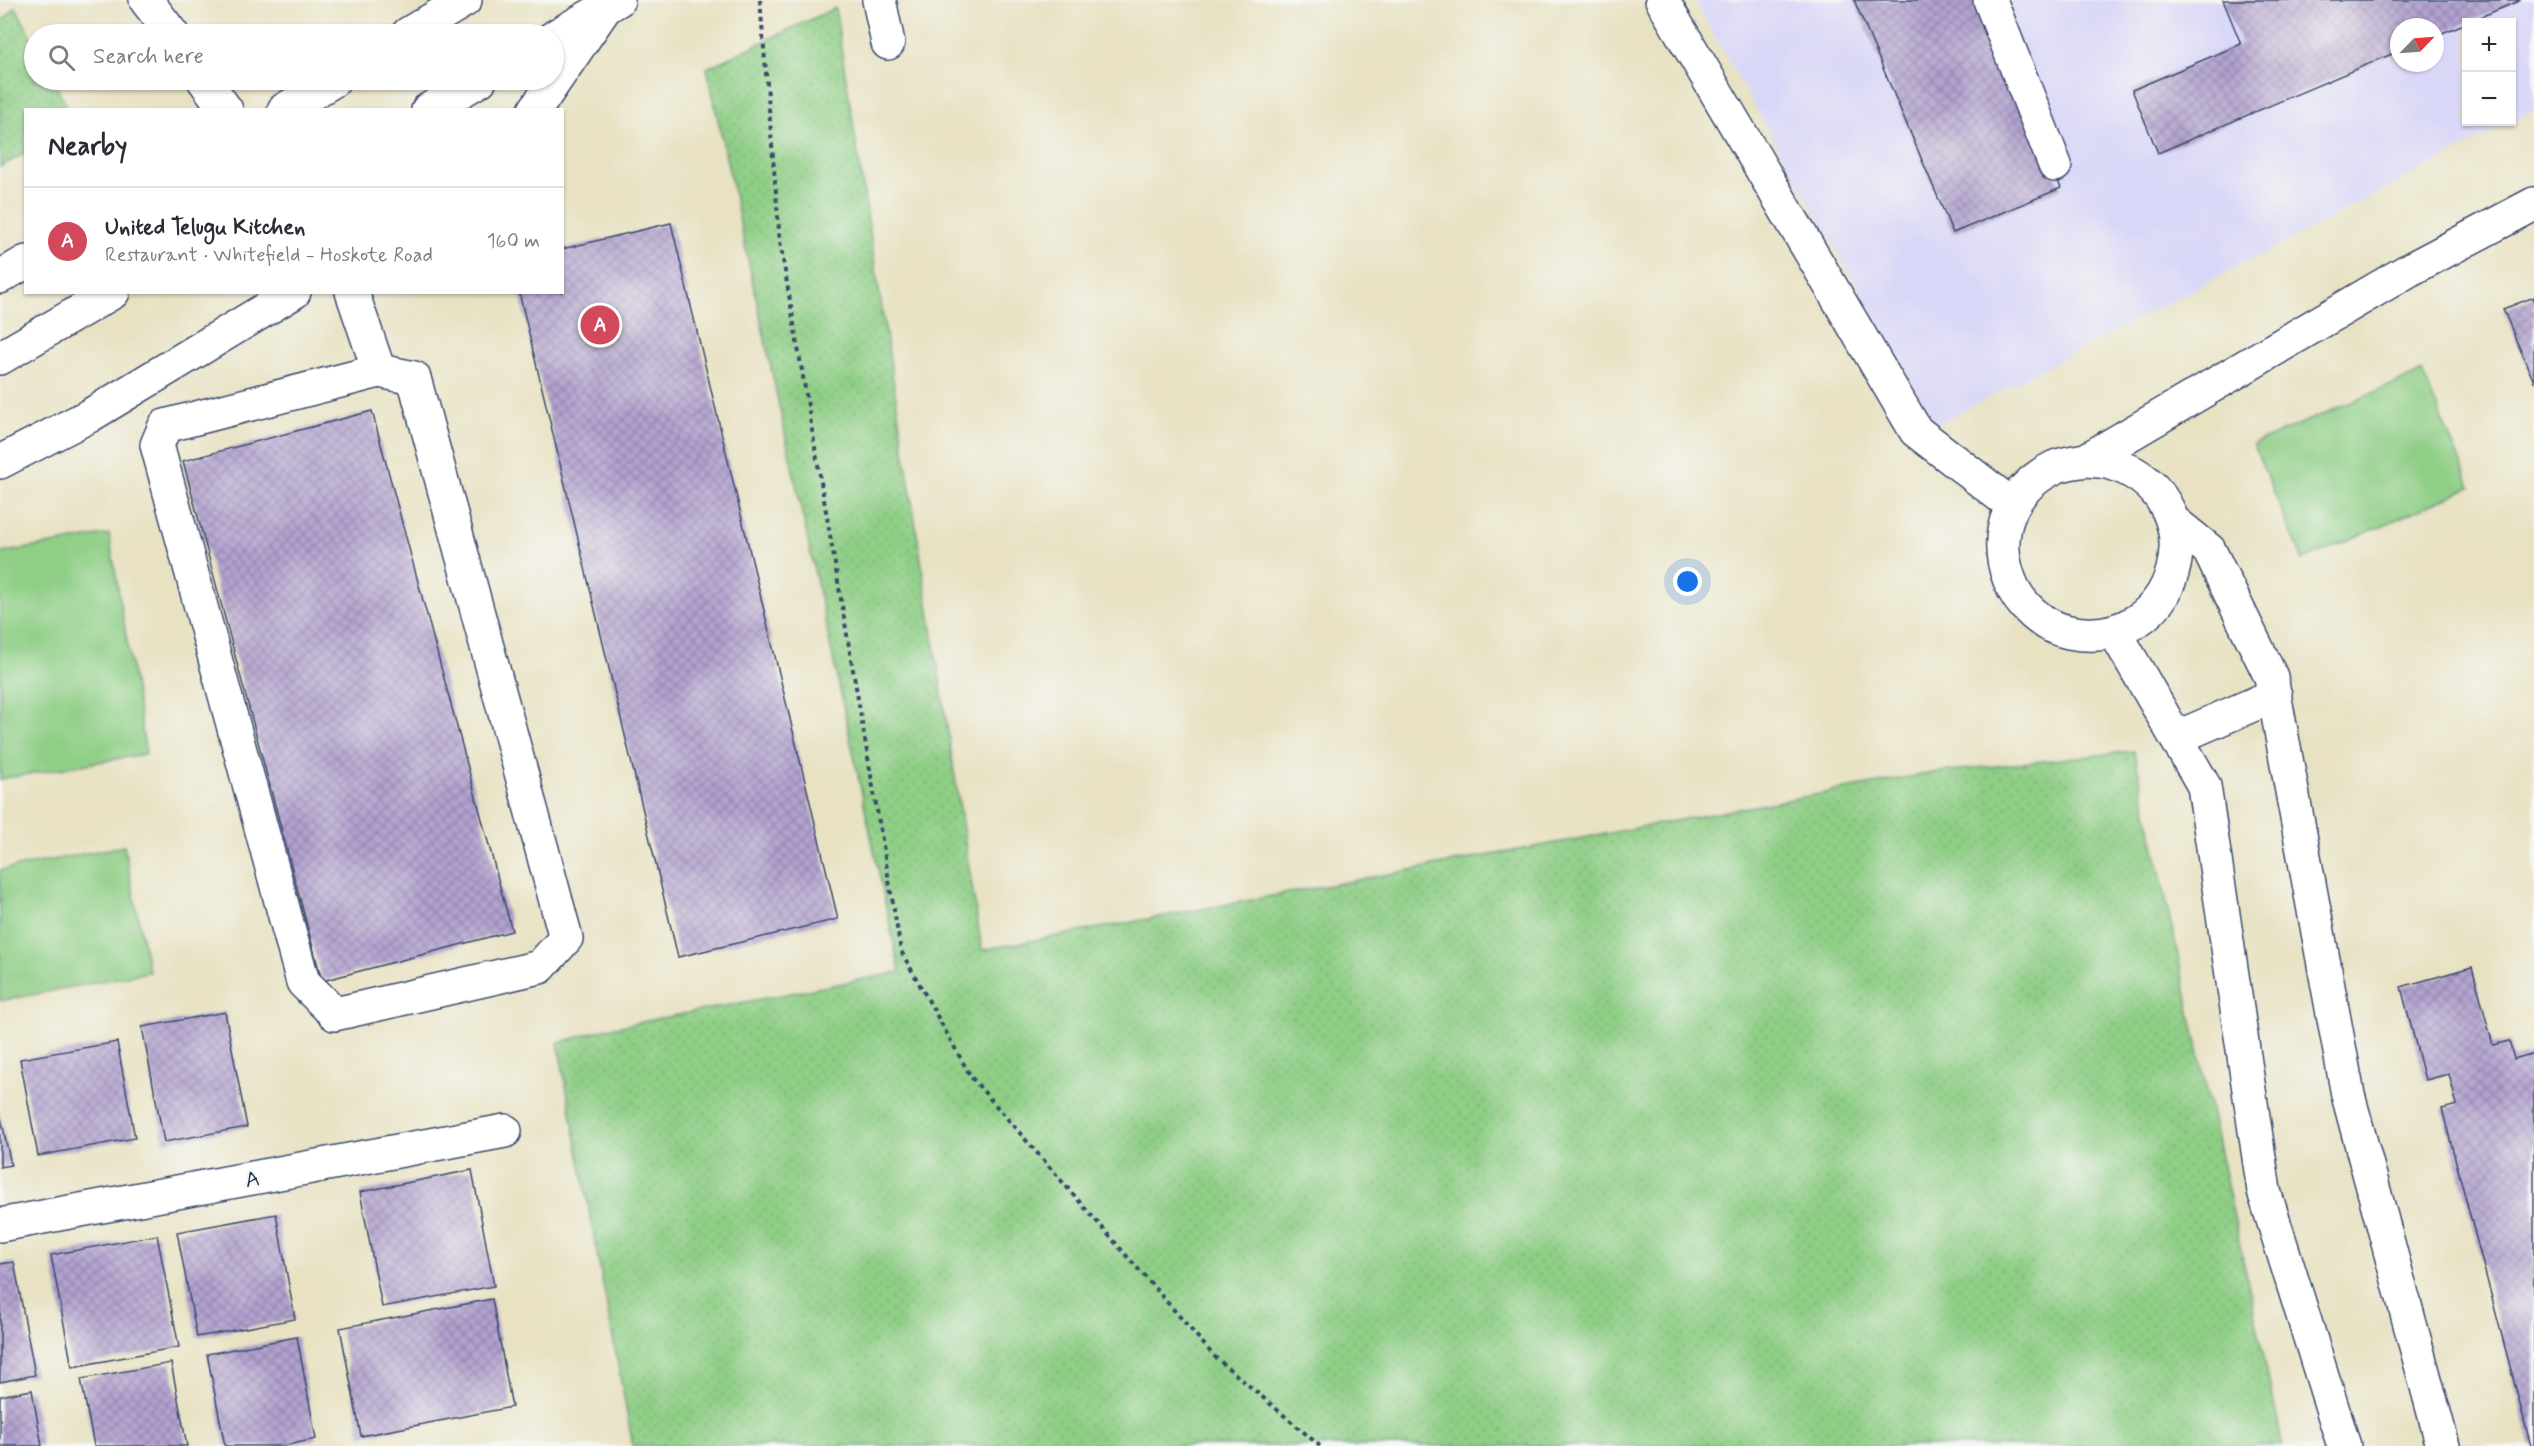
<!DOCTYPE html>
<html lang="en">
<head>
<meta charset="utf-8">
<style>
  :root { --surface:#fff; --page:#f2f2f3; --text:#2b2b33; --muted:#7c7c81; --line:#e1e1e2; --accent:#d1495b }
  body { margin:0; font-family:Mynerve,sans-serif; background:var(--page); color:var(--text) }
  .controls { position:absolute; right:18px; top:18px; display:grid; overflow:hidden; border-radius:0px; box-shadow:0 2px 4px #0004 }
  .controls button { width:54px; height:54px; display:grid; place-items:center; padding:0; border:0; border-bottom:2px solid var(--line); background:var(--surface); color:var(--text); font:30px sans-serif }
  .compass { position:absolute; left:2390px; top:18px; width:54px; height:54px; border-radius:50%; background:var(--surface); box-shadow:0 2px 4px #0004; rotate:65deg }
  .you { position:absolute; left:1688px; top:582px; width:21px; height:21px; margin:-15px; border:4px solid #fff; border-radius:50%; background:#1a73e8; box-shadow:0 0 0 9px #1a73e833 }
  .badge { display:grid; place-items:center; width:39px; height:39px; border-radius:50%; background:var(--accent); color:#fff; font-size:20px; font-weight:700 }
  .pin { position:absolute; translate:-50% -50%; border:3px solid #fff; box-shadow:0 2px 6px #0006 }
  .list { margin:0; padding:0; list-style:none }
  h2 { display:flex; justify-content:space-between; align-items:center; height:78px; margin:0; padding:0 24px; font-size:26px }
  h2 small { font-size:20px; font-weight:400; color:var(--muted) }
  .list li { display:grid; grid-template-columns:39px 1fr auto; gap:18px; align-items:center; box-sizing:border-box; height:108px; padding:0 24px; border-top:2px solid var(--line) }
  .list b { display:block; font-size:22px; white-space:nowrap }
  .list p { margin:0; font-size:20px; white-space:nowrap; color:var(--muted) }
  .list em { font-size:20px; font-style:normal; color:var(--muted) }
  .icon { flex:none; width:33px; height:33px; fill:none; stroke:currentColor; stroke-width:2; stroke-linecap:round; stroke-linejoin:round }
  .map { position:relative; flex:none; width:2534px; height:1446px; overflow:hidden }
  .search { position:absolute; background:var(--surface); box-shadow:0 2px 4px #0004; left:24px; top:24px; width:540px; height:66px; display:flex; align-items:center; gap:15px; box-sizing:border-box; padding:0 21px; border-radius:33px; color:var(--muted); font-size:22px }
  .panel { position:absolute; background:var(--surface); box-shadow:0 2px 4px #0004; left:24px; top:108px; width:540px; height:186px; border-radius:0px }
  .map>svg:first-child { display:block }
  .built { fill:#d9d7f7; fill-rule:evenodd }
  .grass { fill:url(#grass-dots); stroke:#547e72; stroke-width:1.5 }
  .pitch { fill:#8ece85; stroke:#547e72; stroke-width:1.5 }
  .building { fill:url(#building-cross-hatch) }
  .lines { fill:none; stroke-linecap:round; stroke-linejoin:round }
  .minor-casing { stroke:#3a4a6d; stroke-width:36 }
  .major-casing { stroke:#3a4a6d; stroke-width:36 }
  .path { stroke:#3a4a6d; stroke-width:4; stroke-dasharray:4.5 4.5; stroke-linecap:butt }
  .minor { stroke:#fff; stroke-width:33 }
  .major { stroke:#fff; stroke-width:33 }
  .labels { text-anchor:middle; stroke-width:5; stroke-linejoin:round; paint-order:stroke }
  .street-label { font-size:22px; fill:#1b2f5e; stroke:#f6f6f2 }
</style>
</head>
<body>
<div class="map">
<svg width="2534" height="1446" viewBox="0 0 2534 1446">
  <defs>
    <pattern id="grass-dots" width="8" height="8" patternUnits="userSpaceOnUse" patternTransform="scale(1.5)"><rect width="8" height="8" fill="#8ece85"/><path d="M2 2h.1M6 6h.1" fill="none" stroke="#7ab175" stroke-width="1.8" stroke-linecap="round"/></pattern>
    <pattern id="building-cross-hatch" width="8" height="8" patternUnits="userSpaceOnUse" patternTransform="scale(1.5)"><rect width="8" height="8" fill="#b3a2cf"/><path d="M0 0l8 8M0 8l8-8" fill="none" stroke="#9184ab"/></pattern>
  </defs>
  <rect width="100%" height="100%" fill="#f6f6f2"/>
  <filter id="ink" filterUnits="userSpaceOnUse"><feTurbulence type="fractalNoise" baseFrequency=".0167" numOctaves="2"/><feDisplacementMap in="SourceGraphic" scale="12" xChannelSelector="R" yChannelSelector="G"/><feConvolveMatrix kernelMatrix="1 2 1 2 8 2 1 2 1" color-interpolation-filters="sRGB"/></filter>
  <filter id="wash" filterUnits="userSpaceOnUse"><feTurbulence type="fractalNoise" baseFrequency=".008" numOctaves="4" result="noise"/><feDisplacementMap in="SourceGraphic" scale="24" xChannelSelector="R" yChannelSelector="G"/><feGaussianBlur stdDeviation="1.35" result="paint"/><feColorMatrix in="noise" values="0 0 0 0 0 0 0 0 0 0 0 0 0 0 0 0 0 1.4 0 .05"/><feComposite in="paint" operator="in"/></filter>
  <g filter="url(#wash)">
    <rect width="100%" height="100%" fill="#e8e2c3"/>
    <path class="built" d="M1694,0h840v111l-598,314zM2466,22h46v100h-46zM2399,27h36v36h-36z"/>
    <path class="grass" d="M16,7l18,36v37h19l15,29 -42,1 -1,43 -25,14v-144z
      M835,8l147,942 949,-177 203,-22 149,695h-1650l-75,-403 47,-14 295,-57 -193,-904z"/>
    <path class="pitch" d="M2422,372l49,115 -168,73 -50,-116z
      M109,534l37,220 -146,25v-226z
      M124,846l25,126 -149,29v-131z"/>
    <g id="blocks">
      <path class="building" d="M1854,0h127l80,188 -108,45z
        M2223,0h298l-86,36v-9h-36v24l-241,102 -26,-63 109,-46z
        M671,223l167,696 -160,38 -159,-665h43v-43z
        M2534,297v85l-31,-73z
        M372,411l140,520 -190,50 -139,-520z
        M2472,967l21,78 16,-4 5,18 20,-6v393h-3l-89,-337 15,-4 -8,-31 -24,6 -24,-93z
        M225,1012l22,115 -83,15 -22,-115z
        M117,1042l18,96 -97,18 -18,-97z
        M0,1113l11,52 -11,2z
        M472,1170l22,116 -112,21 -22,-115z
        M276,1214l19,105 -98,18 -20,-105z
        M157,1235l22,112 -107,20 -21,-112z
        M14,1262l21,113 -35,7v-118z
        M492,1299l20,108 -151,29 -21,-108z
        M297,1337l19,102 -33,7h-58l-18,-92z
        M171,1363l16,83h-93l-13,-67z
        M32,1390l10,56h-42v-50z"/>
    </g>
  </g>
  <g filter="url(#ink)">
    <use href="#blocks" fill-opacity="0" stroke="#3a4a6d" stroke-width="1.5"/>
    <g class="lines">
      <defs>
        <path id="minor" d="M146,0l26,34
          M879,0l9,43
          M1662,0l254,431 96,74
          M1990,0l65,165
          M204,80l22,30
          M535,110l70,-102
          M352,292l27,79 -214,55 -8,19 146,537 32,32 205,-47 26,-29 -152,-560 -35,-7
          M2086,460c10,1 22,1 31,5 103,39 61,189 -48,167 -26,-5 -50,-27 -59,-51 -18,-46 -1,-92 45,-114 9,-4 21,-5 31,-7l323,-190 125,-66
          M0,462l89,-46 205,-124
          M2173,521l36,29 62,127 77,418 95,351
          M2115,632l89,154 60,405 80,255
          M2176,738l99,-43
          M0,1225l505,-94"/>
        <path id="major" d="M408,34l57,-34
          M554,37l64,-37
          M284,110l50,-30
          M428,110l52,-30
          M0,277l26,-15
          M0,358l113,-66"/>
      </defs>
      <use href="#minor" class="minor-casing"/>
      <use href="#major" class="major-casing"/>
      <path class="path" d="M760,0l20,242 121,709 70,126 243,279 106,90"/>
      <use href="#minor" class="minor"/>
      <use href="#major" class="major"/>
    </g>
  </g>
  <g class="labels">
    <g class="street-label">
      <text transform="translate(252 1178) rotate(-11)" y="8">A</text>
    </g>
  </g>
</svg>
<div class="controls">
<button>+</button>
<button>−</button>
</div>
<svg class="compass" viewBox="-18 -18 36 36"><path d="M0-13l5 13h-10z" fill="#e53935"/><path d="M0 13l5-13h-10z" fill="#7c7c81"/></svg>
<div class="you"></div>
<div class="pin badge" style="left:600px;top:325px">A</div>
<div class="search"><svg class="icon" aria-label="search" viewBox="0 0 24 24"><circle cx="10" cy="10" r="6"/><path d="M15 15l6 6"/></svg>Search here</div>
<section class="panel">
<h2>Nearby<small></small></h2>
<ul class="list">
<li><span class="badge">A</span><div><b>United Telugu Kitchen</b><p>Restaurant · Whitefield - Hoskote Road</p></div><em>160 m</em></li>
</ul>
</section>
</div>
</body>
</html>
